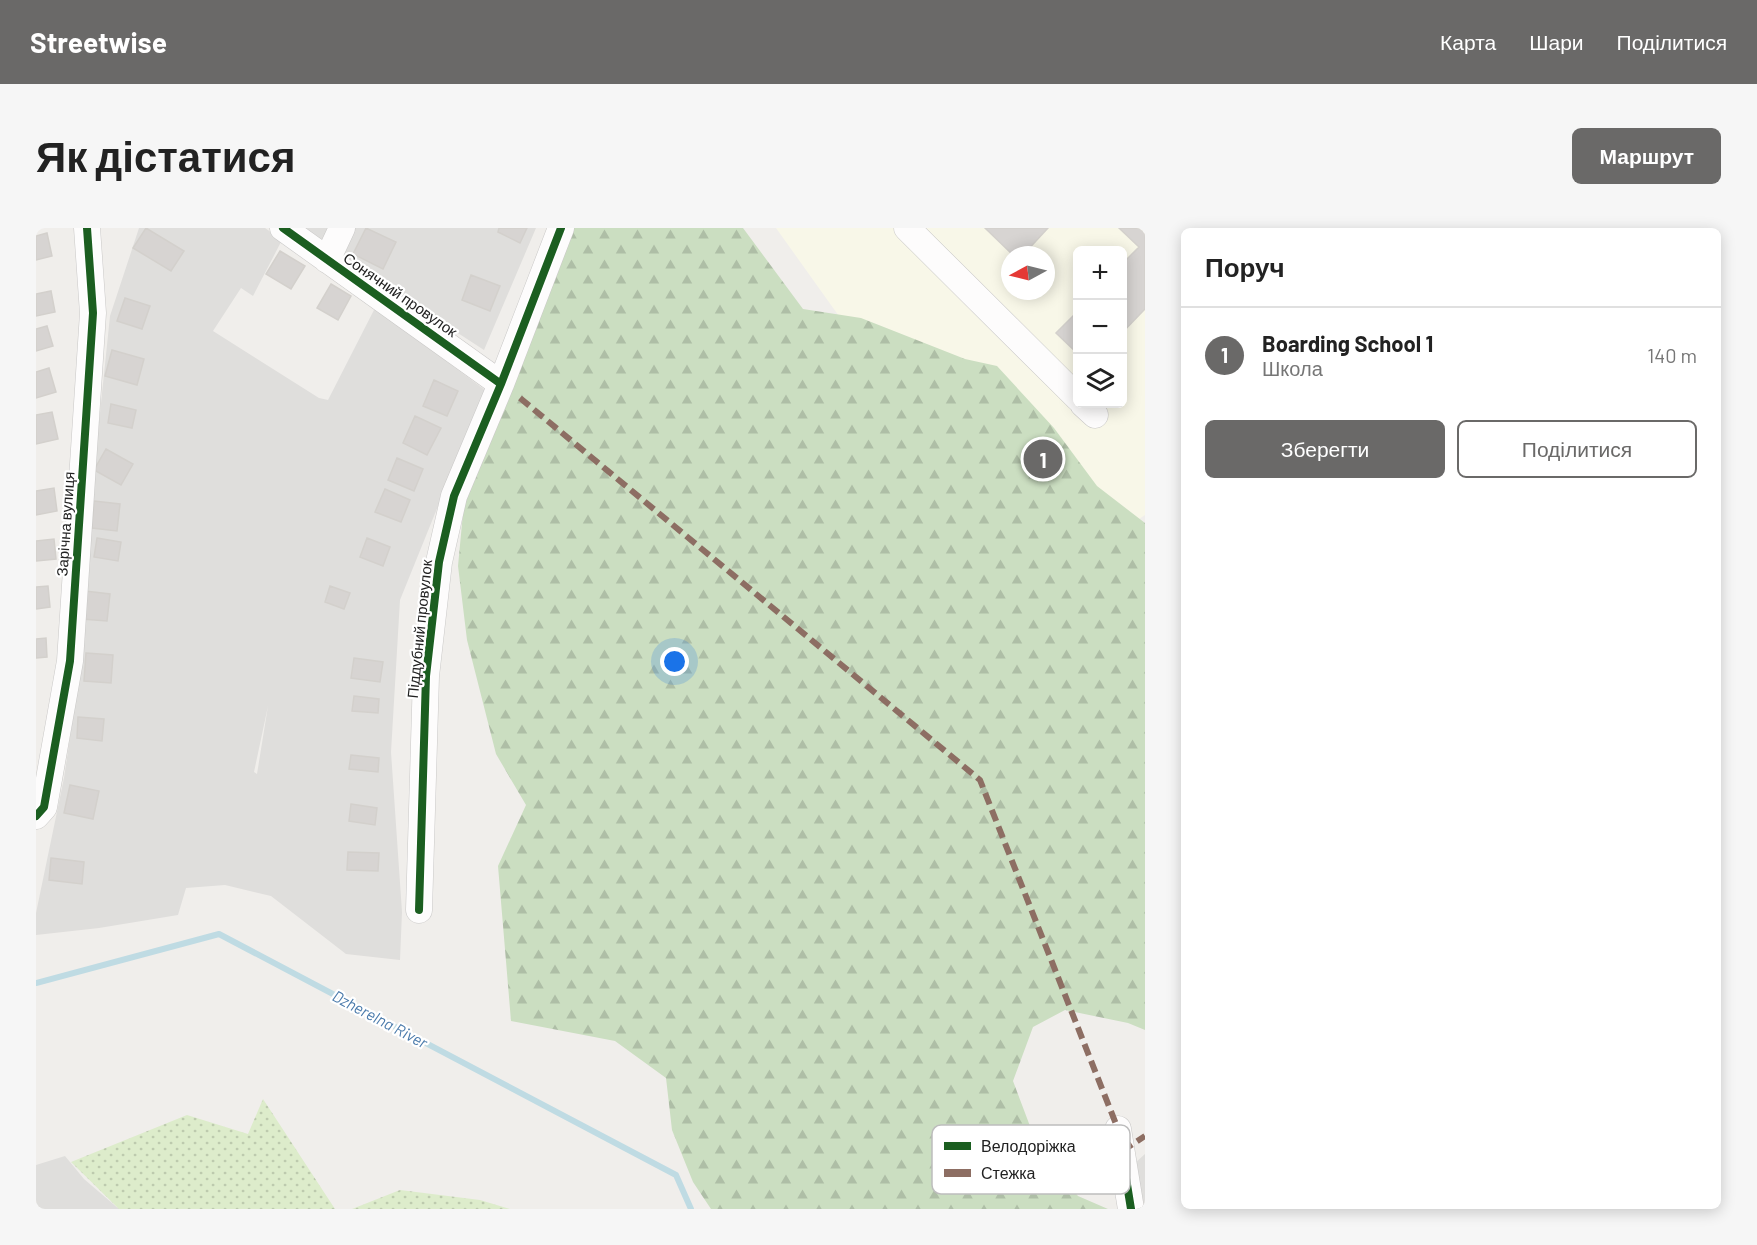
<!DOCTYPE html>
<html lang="uk">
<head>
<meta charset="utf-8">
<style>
  :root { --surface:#fff; --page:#f6f6f6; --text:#222; --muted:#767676; --line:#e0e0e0; --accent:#6a6968 }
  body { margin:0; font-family:Barlow,sans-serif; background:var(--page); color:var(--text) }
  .controls { position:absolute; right:18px; top:18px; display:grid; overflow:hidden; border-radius:9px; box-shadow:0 3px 15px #0003 }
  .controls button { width:54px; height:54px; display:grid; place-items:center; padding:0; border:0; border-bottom:2px solid var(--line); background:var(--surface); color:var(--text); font:30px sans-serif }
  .compass { position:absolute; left:965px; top:18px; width:54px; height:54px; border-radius:50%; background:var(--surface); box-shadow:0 3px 15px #0003; rotate:263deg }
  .you { position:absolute; left:639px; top:434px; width:21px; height:21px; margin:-15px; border:4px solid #fff; border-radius:50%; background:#1a73e8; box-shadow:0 0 0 9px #1a73e833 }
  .badge { display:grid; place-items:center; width:39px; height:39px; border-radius:50%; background:var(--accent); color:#fff; font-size:20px; font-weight:700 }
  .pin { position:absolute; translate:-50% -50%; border:3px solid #fff; box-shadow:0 2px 6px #0006 }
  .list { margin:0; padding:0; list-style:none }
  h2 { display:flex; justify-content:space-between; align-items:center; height:78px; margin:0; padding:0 24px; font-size:26px }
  h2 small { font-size:20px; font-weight:400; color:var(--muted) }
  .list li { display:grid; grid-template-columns:39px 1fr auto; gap:18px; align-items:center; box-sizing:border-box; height:96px; padding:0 24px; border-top:2px solid var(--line) }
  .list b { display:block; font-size:22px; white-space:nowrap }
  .list p { margin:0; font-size:20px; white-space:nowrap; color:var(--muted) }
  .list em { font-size:20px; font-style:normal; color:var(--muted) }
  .actions { display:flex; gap:12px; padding:18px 24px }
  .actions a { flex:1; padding:14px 0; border:2px solid var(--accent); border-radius:9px; text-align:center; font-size:21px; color:var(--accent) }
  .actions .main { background:var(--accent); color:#fff }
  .icon { flex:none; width:33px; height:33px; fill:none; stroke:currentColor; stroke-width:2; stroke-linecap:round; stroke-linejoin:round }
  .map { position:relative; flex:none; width:1109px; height:981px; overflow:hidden; border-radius:9px }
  header { display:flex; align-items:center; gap:36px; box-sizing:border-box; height:84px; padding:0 30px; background:var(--accent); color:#fff }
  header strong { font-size:28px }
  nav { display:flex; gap:33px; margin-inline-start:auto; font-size:21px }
  .intro { display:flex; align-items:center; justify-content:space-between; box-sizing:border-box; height:144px; padding:0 36px }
  h1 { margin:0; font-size:42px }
  .button { padding:15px 27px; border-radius:9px; background:var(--accent); color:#fff; font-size:21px; font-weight:700 }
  main { display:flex; gap:36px; padding:0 36px }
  aside { flex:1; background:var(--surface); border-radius:9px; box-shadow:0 3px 15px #0003 }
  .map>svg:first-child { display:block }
  .residential { fill:#dfdedc; fill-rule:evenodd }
  .education { fill:#f8f7e8; fill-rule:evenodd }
  .grass { fill:url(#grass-dots) }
  .forest { fill:url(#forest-firs) }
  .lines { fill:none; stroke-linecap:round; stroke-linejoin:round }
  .stream { stroke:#bfdbe3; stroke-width:6 }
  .building { fill:#d7d4d2; stroke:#d3d0cc; stroke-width:1.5 }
  .minor-casing { stroke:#c9c8c7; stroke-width:27 }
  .minor { stroke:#fdfcfc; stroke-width:26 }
  .quiet { stroke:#8d6e63; stroke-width:6; stroke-dasharray:12 6; stroke-linecap:butt }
  .cycleway-casing { stroke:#fff; stroke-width:11 }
  .cycleway { stroke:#1b5e20; stroke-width:8 }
  .labels { text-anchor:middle; stroke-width:4.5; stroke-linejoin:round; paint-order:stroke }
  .street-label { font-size:15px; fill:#222; stroke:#fff }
  .water-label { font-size:16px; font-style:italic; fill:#4a7aab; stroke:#fff }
  .key { fill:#fff; stroke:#bdbdbd; stroke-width:1.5 }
  .key-label { font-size:16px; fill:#222 }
</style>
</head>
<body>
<header>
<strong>Streetwise</strong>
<nav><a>Карта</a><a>Шари</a><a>Поділитися</a></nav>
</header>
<div class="intro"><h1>Як дістатися</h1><a class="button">Маршрут</a></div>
<main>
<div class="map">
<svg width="1109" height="981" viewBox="0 0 1109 981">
  <defs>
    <pattern id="grass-dots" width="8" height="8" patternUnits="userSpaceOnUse" patternTransform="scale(1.5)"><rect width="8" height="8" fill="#ddeccb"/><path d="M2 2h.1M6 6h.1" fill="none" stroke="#bdcaae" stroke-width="1.8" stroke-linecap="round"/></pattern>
    <pattern id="forest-firs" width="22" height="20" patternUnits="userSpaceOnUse" patternTransform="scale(1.5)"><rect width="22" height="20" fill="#cbdec1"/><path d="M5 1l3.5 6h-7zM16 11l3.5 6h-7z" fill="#aebea6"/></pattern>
  </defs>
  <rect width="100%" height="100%" fill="#f0eeeb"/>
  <path class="residential" d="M103,0h126l17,12 -29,56 -12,-8 -28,43 106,67 9,2 47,-92 110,82 -85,210 -9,152 11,160 -2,48 -54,-6 -75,-58 -46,-11 -39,3 -8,27 -79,13 -63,7v-22l28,-135 19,-128 15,-218 12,-116zM232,478l-11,68 -3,-2z
    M259,0h34l-8,19z
    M319,0h181l-52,122 -143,-93z
    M1109,926v55h-3l-7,-46z
    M29,928l19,23 35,30h-83v-44z"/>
  <path class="education" d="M740,0h369v287l-111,74zM1042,22h44v154h-44zM974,27h36v36h-36z"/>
  <path class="grass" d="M227,871l72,110h-216l-48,-47 116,-47 61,19z
    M364,962l80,10 30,9h-158z"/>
  <path class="forest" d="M536,0h171l60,81 58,9 104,41 32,7 57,62 43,58 48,37v507l-17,-7 -63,-13 -32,17 -20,54 26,69 39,46 30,13h-397l-18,-27 -21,-52 -6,-52 -51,-37 -104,-20 -13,-155 28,-61 -30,-51 -29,-114 -9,-74 7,-74z"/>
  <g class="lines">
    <path class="stream" d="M0,755l183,-49 457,241 15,34"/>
  </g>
  <path class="building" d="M110,0l38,23 -13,20 -38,-23z
    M330,0l30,14 -13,27 -30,-15z
    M463,0h28l-7,15 -22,-11z
    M949,0h63l-25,27h-10z
    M1083,0h26v81l-23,24v-69l17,-17z
    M11,5l5,23 -16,4v-24z
    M244,23l25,15 -14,23 -25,-15z
    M435,47l29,11 -10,25 -28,-11z
    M295,56l20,12 -13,24 -21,-12z
    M15,63l4,21 -19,4v-22z
    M89,70l25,8 -8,23 -25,-8z
    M1042,83v43l-22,-21z
    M11,98l6,20 -17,5v-22z
    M76,122l32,9 -7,26 -32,-9z
    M13,140l7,24 -20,6v-26z
    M398,152l24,11 -11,25 -24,-10z
    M75,176l25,6 -4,18 -24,-5z
    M16,184l6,27 -22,5v-29z
    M379,188l26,12 -14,27 -24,-12z
    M70,221l27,15 -12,21 -27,-15z
    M361,230l26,11 -9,22 -26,-11z
    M18,260l3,23 -21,4v-24z
    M349,261l25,11 -9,22 -26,-10z
    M58,273l26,3 -3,27 -25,-3z
    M61,310l24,4 -3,19 -24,-4z
    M331,310l23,9 -7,19 -23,-9z
    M18,311l2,20 -20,2v-20z
    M12,358l2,21 -14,2v-22z
    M294,358l20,7 -6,16 -19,-7z
    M49,363l25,3 -3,27 -25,-2z
    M10,410l1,19 -11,1v-19z
    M50,425l27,2 -2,28 -27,-2z
    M318,430l29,4 -3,20 -29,-4z
    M318,468l25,3 -1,14 -26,-2z
    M42,489l26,2 -2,22 -25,-3z
    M315,527l28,3 -1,14 -29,-3z
    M34,557l29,6 -6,28 -29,-6z
    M315,576l26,4 -2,17 -26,-4z
    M312,624l31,1 -1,18 -31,-1z
    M15,630l33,4 -2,22 -33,-4z"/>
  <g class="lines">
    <defs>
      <path id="minor" d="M247,0l218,156
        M871,0l171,170
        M291,32l15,-32
        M1047,176l12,11
        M0,588l8,-9 26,-146 23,-348 -6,-85
        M383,682l7,-234 13,-114 15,-66 47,-112 60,-156
        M1082,901l13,80"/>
    </defs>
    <use href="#minor" class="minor-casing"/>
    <use href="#minor" class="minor"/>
    <path class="quiet" d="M484,170l460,382 138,349
      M1086,923l23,-15"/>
    <defs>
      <path id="cycleway" d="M247,0l218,156
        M0,588l8,-9 26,-146 23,-348 -6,-85
        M383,682l7,-234 13,-114 15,-66 47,-112 60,-156
        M1082,901l13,80"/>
    </defs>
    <use href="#cycleway" class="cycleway-casing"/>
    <use href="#cycleway" class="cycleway"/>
  </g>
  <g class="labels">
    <g class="street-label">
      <text transform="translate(364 67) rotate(35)" y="5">Сонячний провулок</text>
      <text transform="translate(30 296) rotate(-86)" y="5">Зарічна вулиця</text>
      <text transform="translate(384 401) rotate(-84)" y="5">Піддубний провулок</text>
    </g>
    <g class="water-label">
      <text transform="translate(344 791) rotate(28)" y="6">Dzherelna River</text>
    </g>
  </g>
  <rect x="896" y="897" width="198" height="69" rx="9" class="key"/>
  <rect x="908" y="914" width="27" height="8" fill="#1b5e20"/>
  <rect x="908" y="941" width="27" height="8" fill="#8d6e63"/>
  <g class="key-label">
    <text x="945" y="924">Велодоріжка</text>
    <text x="945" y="951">Стежка</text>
  </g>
</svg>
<div class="controls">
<button>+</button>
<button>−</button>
<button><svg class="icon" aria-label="layers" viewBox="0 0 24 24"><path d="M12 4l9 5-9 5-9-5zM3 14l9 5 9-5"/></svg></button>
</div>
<svg class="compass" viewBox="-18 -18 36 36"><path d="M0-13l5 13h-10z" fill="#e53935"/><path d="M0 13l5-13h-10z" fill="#767676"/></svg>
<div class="you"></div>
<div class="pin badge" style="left:1007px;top:231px">1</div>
</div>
<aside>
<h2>Поруч<small></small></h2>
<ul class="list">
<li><span class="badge">1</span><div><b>Boarding School 1</b><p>Школа</p></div><em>140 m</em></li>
</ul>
<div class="actions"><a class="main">Зберегти</a><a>Поділитися</a></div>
</aside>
</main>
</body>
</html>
